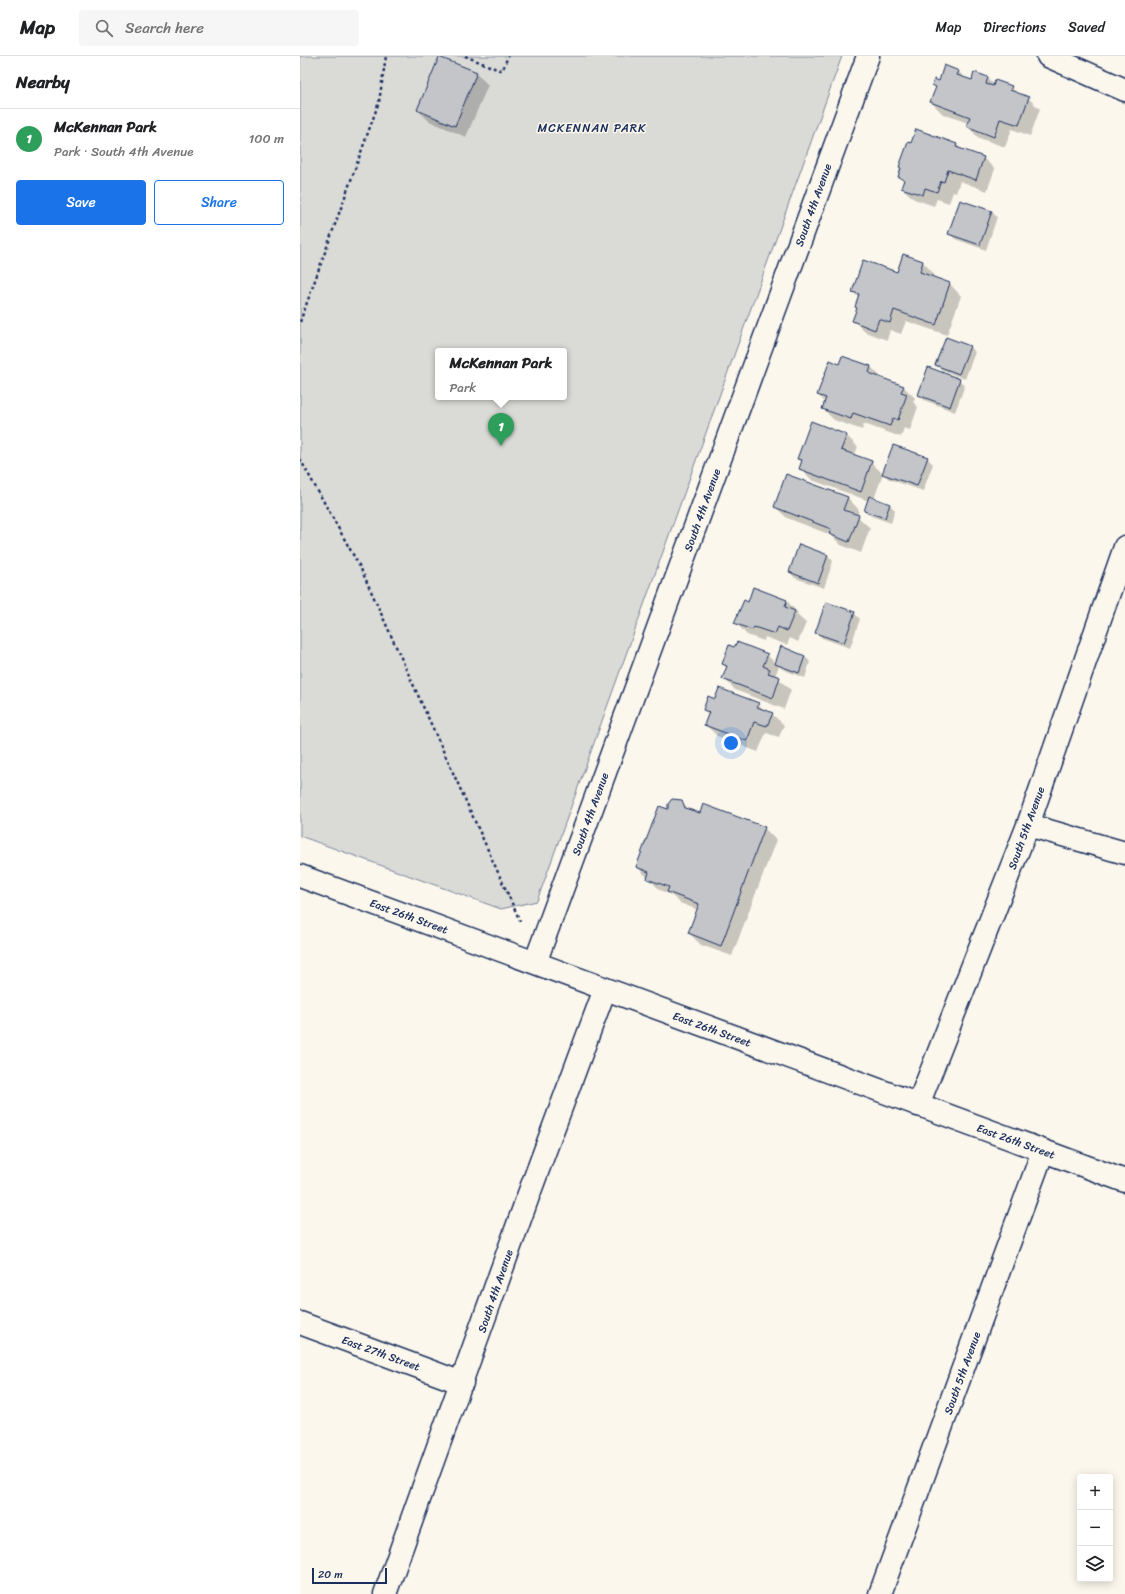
<!DOCTYPE html>
<html lang="en">
<head>
<meta charset="utf-8">
<style>
  :root { --surface:#fff; --page:#f6f6f6; --text:#202124; --muted:#757577; --line:#e0e0e0; --accent:#1a73e8 }
  body { margin:0; font-family:Sriracha,sans-serif; background:var(--page); color:var(--text) }
  .controls { position:absolute; right:12px; bottom:12px; display:grid; overflow:hidden; border-radius:4px; box-shadow:0 2px 10px #0003 }
  .controls button { width:36px; height:36px; display:grid; place-items:center; padding:0; border:0; border-bottom:1px solid var(--line); background:var(--surface); color:var(--text); font:20px sans-serif }
  .scale { position:absolute; left:12px; bottom:10px; width:75px; box-sizing:border-box; padding-left:4px; border:2px solid #1b2f5e; border-top:0; font-size:11px; line-height:14px; white-space:nowrap; color:#1b2f5e; -webkit-text-stroke:3px #fbf7ec; paint-order:stroke }
  .you { position:absolute; left:431px; top:687px; width:14px; height:14px; margin:-10px; border:3px solid #fff; border-radius:50%; background:#1a73e8; box-shadow:0 0 0 6px #1a73e833 }
  .badge { display:grid; place-items:center; width:26px; height:26px; border-radius:50%; background:var(--accent); color:#fff; font-size:13px; font-weight:700 }
  .pin { position:absolute; translate:-50% -33px; filter:drop-shadow(0 1px 2px #0008) }
  .pin::after { content:''; position:absolute; top:21px; width:14px; height:12px; background:inherit; clip-path:polygon(0 0,100% 0,50% 100%) }
  .popup { position:absolute; left:135px; top:292px; width:132px; height:52px; box-sizing:border-box; display:grid; place-content:center; border-radius:4px; background:var(--surface); filter:drop-shadow(0 1px 3px #0005); font-size:13px; white-space:nowrap; color:var(--muted) }
  .popup b { font-size:15px; color:var(--text) }
  .popup::after { content:''; position:absolute; left:50%; top:100%; margin-left:-8px; border:8px solid transparent; border-top-color:var(--surface) }
  .list { margin:0; padding:0; list-style:none }
  h2 { display:flex; justify-content:space-between; align-items:center; height:52px; margin:0; padding:0 16px; font-size:17px }
  h2 small { font-size:13px; font-weight:400; color:var(--muted) }
  .list li { display:grid; grid-template-columns:26px 1fr auto; gap:12px; align-items:center; box-sizing:border-box; height:60px; padding:0 16px; border-top:1px solid var(--line) }
  .list b { display:block; font-size:15px; white-space:nowrap }
  .list p { margin:0; font-size:13px; white-space:nowrap; color:var(--muted) }
  .list em { font-size:13px; font-style:normal; color:var(--muted) }
  .actions { display:flex; gap:8px; padding:12px 16px }
  .actions a { flex:1; padding:9px 0; border:1px solid var(--accent); border-radius:4px; text-align:center; font-size:14px; color:var(--accent) }
  .actions .main { background:var(--accent); color:#fff }
  .icon { flex:none; width:22px; height:22px; fill:none; stroke:currentColor; stroke-width:2; stroke-linecap:round; stroke-linejoin:round }
  .map { position:relative; flex:none; width:825px; height:1538px; overflow:hidden }
  header { display:flex; align-items:center; gap:24px; box-sizing:border-box; height:56px; padding:0 20px; background:var(--surface); border-bottom:1px solid var(--line) }
  header strong { font-size:19px }
  nav { display:flex; gap:22px; margin-inline-start:auto; font-size:14px }
  .search { width:280px; height:36px; background:var(--page); display:flex; align-items:center; gap:10px; box-sizing:border-box; padding:0 14px; border-radius:4px; color:var(--muted); font-size:15px }
  main { display:flex }
  aside { flex:1; background:var(--surface) }
  .map>svg:first-child { display:block }
  .green { fill:#dadad7; stroke:#7a849a; fill-rule:evenodd }
  .shadow { fill:#0003 }
  .building { fill:#c3c5c9; stroke:#1b2f5e }
  .lines { fill:none; stroke-linecap:round; stroke-linejoin:round }
  .street-casing { stroke:#1b2f5e; stroke-width:25 }
  .secondary-casing { stroke:#1b2f5e; stroke-width:25 }
  .path { stroke:#1b2f5e; stroke-width:2.5; stroke-dasharray:3 3; stroke-linecap:butt }
  .street { stroke:#fbf7ec; stroke-width:22 }
  .secondary { stroke:#fbf7ec; stroke-width:22 }
  .labels { text-anchor:middle; stroke-width:3; stroke-linejoin:round; paint-order:stroke }
  .street-label { font-size:11px; fill:#1b2f5e; stroke:#fbf7ec }
  .neighbourhood-label { font-size:12px; letter-spacing:1px; fill:#1b2f5e; stroke:#fbf7ec }
</style>
</head>
<body>
<header>
<strong>Map</strong>
<div class="search"><svg class="icon" aria-label="search" viewBox="0 0 24 24"><circle cx="10" cy="10" r="6"/><path d="M15 15l6 6"/></svg>Search here</div>
<nav><a>Map</a><a>Directions</a><a>Saved</a></nav>
</header>
<main>
<aside>
<h2>Nearby<small></small></h2>
<ul class="list">
<li><span class="badge" style="background:#2e9e5b">1</span><div><b>McKennan Park</b><p>Park · South 4th Avenue</p></div><em>100 m</em></li>
</ul>
<div class="actions"><a class="main">Save</a><a>Share</a></div>
</aside>
<div class="map">
<svg width="825" height="1538" viewBox="0 0 825 1538">
  <rect width="100%" height="100%" fill="#fbf7ec"/>
  <filter id="ink" filterUnits="userSpaceOnUse"><feTurbulence type="fractalNoise" baseFrequency=".025" numOctaves="2"/><feDisplacementMap in="SourceGraphic" scale="8" xChannelSelector="R" yChannelSelector="G"/><feConvolveMatrix kernelMatrix="1 2 1 2 8 2 1 2 1" color-interpolation-filters="sRGB"/></filter>
  <g filter="url(#ink)">
    <path class="green" d="M0,0h542l-305,845 -36,8 -201,-73zM138,295h126v46h-126z"/>
    <path class="shadow" d="M659,16l7,7 6,2 3,-7 13,4 6,7 17,2 7,7 10,4 12,11 -10,27 -18,-7 -7,18 -26,-9 -12,-12 1,-3 -25,-9 -12,-12 6,-14 -4,-3z
      M176,17l12,12 -22,52 -37,-16 -11,-11z
      M656,88l6,6 21,8 12,11 -8,22 -27,-10 -4,12 -3,-1 -4,11 -12,-4 -3,7 -20,-7 -12,-11 2,-6 -5,-5 3,-8 -2,-2z
      M692,156l5,5 -11,33 -31,-11 -6,-6z
      M604,200l19,6 11,12 -1,4 17,6 11,12 -14,39 -41,-14 -5,13 -11,-4 -3,10 -22,-8 -11,-11 4,-12 1,-11 -6,-6 45,-19z
      M647,282l23,9 5,5 -10,27 -23,-9 -5,-6z
      M543,301l28,10 11,11 21,8 12,12 -2,4 5,5 -8,23 -6,-2 -3,9 -37,-13 -2,6 -28,-10 -11,-11 2,-7 -7,-7 22,-30z
      M659,324l6,5 -10,27 -31,-12 -5,-5z
      M546,379l12,12 -4,9 17,6 12,12 -9,25 16,6 5,5 -4,13 -20,-7 -6,-6 4,-9 -57,-21 -12,-12 2,-5 -4,-5z
      M627,402l6,6 -10,27 -34,-12 -6,-6z
      M487,419l61,23 11,12 -2,6 13,12 -9,25 -20,-8 -10,-10 -44,-17 -12,-11z
      M528,500l5,5 -9,27 -29,-10 -5,-6z
      M454,533l33,12 11,12 -1,2 9,8 -8,19 -8,-4 -3,7 -22,-8 -1,4 -17,-6 -11,-12 13,-20z
      M554,557l6,6 -10,29 -28,-10 -5,-5z
      M467,599l9,9 29,-8 5,6 -5,16 -23,-9 -3,-3 -4,10 16,14 -7,19 -49,-19 -11,-12 3,-10 -4,-4z
      M415,644l43,4 7,7 7,3 12,11 -5,12 -13,-4 -8,19 -41,-16 -12,-12 4,-9 -5,-5z
      M381,745l9,9 10,4 64,14 12,12 -44,116 -31,-11 -12,-12 9,-23 -18,-7 -9,-8 -11,-5 -23,-23 31,-57z"/>
    <path class="building" d="M139,1l38,15 -22,54 -38,-16z
      M644,9l15,6 -2,4 15,5 2,-8 14,5 -2,7 7,2 2,-6 17,6 -2,4 19,7 -10,28 -19,-6 -6,18 -28,-11 4,-9 -40,-15 6,-15 -4,-2 2,-6 5,2z
      M616,73l41,15 -1,3 28,10 -8,23 -28,-10 -4,12 -3,-1 -4,11 -12,-4 -2,7 -22,-7 3,-8 -6,-3 3,-9 -2,-1 9,-25 3,1z
      M660,144l32,11 -12,34 -32,-11z
      M603,198l20,7 -3,11 30,11 -14,42 -42,-15 -4,13 -11,-4 -4,11 -23,-9 5,-13 -2,-1 4,-13 -7,-2 11,-32 34,12z
      M646,281l24,9 -11,28 -24,-9z
      M542,300l29,10 -2,7 35,13 -3,6 6,2 -9,26 -5,-2 -3,8 -37,-13 -2,6 -29,-10 4,-11 -9,-3 13,-35 9,4z
      M628,311l32,12 -10,28 -32,-12z
      M511,365l36,14 -6,15 31,11 -11,31 -62,-23 3,-9 -5,-1z
      M593,389l35,12 -11,29 -35,-12z
      M486,418l62,23 -5,13 16,5 -10,27 -20,-8 2,-5 -57,-22z
      M569,440l21,8 -5,14 -21,-7z
      M499,488l29,11 -10,28 -29,-11z
      M453,531l34,13 -2,7 10,4 -8,20 -9,-4 -3,7 -21,-7 -2,3 -18,-7 10,-23 4,2z
      M526,546l29,10 -11,31 -29,-10z
      M437,586l31,12 -5,12 7,3 -2,4 12,4 -7,21 -51,-19 5,-13 -5,-2 7,-19 5,2z
      M481,590l24,10 -6,17 -24,-9z
      M419,632l40,15 -2,4 16,6 -6,13 -13,-4 -7,19 -43,-16 5,-13 -6,-2 5,-14 7,3z
      M372,743l10,1 3,8 15,5 3,-9 62,23 -44,119 -33,-13 11,-29 -32,-12 2,-5 -22,-8 2,-7 -13,-5 23,-61 9,3v-5z"/>
    <g class="lines">
      <defs>
        <path id="street" d="M748,0l77,34
          M728,769l97,28
          M618,1049l110,-280 97,-278
          M0,1267l162,60
          M85,1538l145,-403 75,-202
          M580,1538l163,-443"/>
        <path id="secondary" d="M0,820l825,305
          M235,907l333,-907"/>
      </defs>
      <use href="#street" class="street-casing"/>
      <use href="#secondary" class="secondary-casing"/>
      <path class="path" d="M165,0l34,14 4,-1 5,-13
        M0,266l79,-220 7,-46
        M0,403l61,110 159,352"/>
      <use href="#street" class="street"/>
      <use href="#secondary" class="secondary"/>
    </g>
  </g>
  <g class="labels">
    <g class="street-label">
      <text transform="translate(513 149) rotate(-70)" y="4">South 4th Avenue</text>
      <text transform="translate(402 454) rotate(-70)" y="4">South 4th Avenue</text>
      <text transform="translate(290 758) rotate(-70)" y="4">South 4th Avenue</text>
      <text transform="translate(726 772) rotate(-70)" y="4">South 5th Avenue</text>
      <text transform="translate(109 860) rotate(20)" y="4">East 26th Street</text>
      <text transform="translate(412 973) rotate(20)" y="4">East 26th Street</text>
      <text transform="translate(716 1085) rotate(20)" y="4">East 26th Street</text>
      <text transform="translate(195 1235) rotate(-71)" y="4">South 4th Avenue</text>
      <text transform="translate(81 1297) rotate(20)" y="4">East 27th Street</text>
      <text transform="translate(662 1317) rotate(-70)" y="4">South 5th Avenue</text>
    </g>
    <g class="neighbourhood-label">
      <text x="292" y="76">MCKENNAN PARK</text>
    </g>
  </g>
</svg>
<div class="controls">
<button>+</button>
<button>−</button>
<button><svg class="icon" aria-label="layers" viewBox="0 0 24 24"><path d="M12 4l9 5-9 5-9-5zM3 14l9 5 9-5"/></svg></button>
</div>
<div class="scale">20 m</div>
<div class="you"></div>
<div class="pin badge" style="left:201px;top:390px;background:#2e9e5b">1</div>
<div class="popup"><b>McKennan Park</b>Park</div>
</div>
</main>
</body>
</html>
